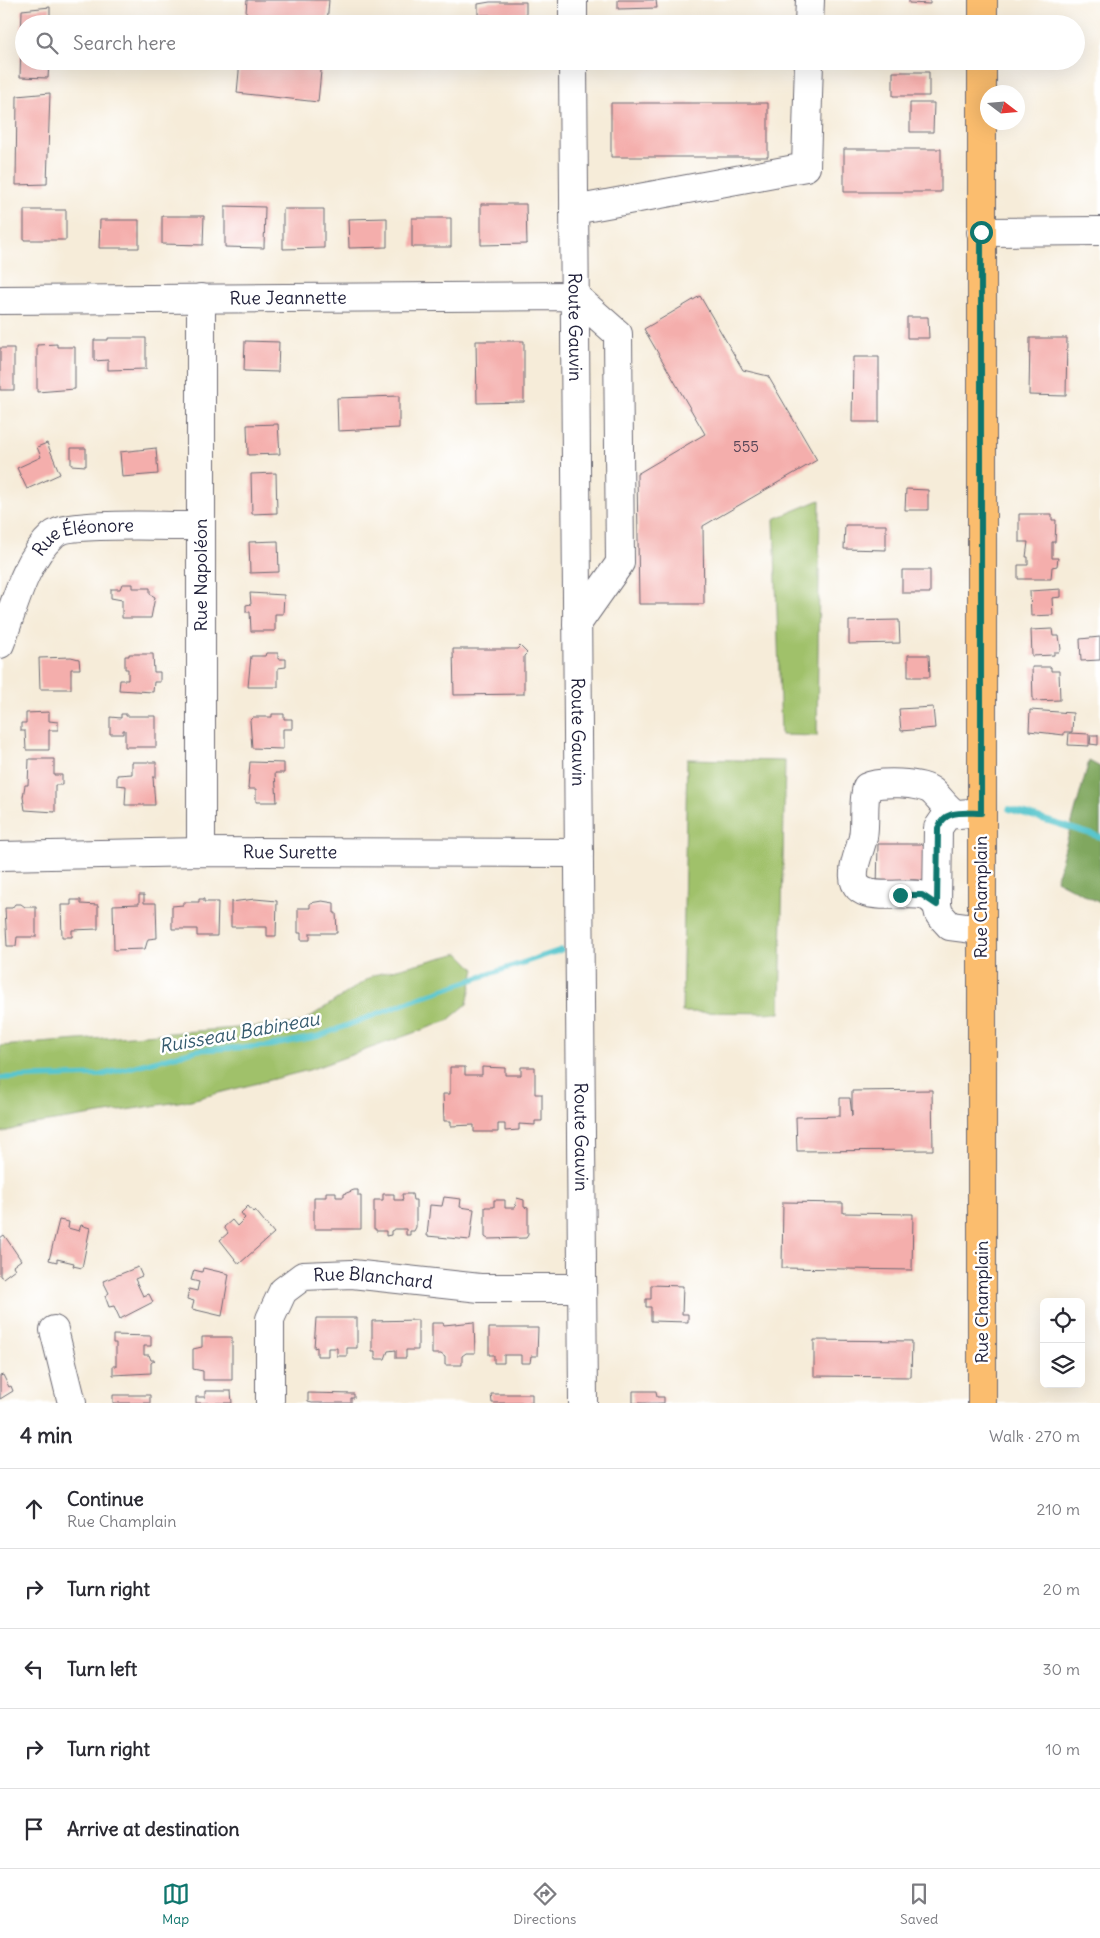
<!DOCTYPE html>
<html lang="en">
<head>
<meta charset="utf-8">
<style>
  :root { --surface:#fff; --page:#f7f7f7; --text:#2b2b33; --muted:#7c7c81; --line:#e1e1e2; --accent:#0f766e }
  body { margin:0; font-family:Delius,sans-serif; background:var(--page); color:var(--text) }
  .controls { position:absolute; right:15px; bottom:15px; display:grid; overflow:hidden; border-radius:8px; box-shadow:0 5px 20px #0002 }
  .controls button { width:45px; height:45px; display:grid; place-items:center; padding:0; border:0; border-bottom:1px solid var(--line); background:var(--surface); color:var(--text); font:25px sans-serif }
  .compass { position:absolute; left:980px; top:85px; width:45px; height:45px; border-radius:50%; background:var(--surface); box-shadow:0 5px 20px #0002; rotate:106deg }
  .stop { position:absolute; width:15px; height:15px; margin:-11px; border:4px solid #0f766e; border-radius:50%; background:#fff }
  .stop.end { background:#0f766e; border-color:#fff; box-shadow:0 1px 5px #0008 }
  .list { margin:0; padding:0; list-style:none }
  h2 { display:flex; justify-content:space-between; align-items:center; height:65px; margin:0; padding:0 20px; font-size:21px }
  h2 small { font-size:16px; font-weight:400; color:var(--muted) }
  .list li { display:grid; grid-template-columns:32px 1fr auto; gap:15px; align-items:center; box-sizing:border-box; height:80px; padding:0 20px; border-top:1px solid var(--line) }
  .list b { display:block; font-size:19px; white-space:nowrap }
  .list p { margin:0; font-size:16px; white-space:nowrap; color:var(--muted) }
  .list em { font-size:16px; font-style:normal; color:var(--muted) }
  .icon { flex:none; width:28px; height:28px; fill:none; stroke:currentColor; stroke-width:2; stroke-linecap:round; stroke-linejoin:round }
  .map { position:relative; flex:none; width:1100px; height:1403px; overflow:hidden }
  .search { position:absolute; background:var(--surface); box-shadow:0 5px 20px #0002; left:15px; right:15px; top:15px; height:55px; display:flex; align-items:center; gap:12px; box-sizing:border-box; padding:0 18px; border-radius:28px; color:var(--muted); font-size:19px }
  .sheet { height:465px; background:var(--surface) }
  nav { display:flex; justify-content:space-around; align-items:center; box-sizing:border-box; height:70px; border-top:1px solid var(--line); background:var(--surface); font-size:14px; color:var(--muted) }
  nav a { display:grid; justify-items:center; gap:2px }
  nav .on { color:var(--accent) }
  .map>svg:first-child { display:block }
  .green { fill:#a0c16a; stroke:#617252 }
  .forest { fill:#80a75e; stroke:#51644c }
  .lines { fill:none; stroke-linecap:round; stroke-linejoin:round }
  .stream { stroke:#58c6ce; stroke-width:5.5 }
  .building { fill:#f4aeac }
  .minor-casing { stroke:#6c6972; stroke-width:30 }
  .major-casing { stroke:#6c6972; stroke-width:30 }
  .minor { stroke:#fff; stroke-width:28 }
  .major { stroke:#fbbd6e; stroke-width:28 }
  .route { stroke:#0f766e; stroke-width:6 }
  .labels { text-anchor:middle; stroke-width:5; stroke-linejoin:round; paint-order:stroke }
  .number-label { font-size:15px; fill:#564557 }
  .street-label { font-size:18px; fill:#22223b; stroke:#fff }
  .water-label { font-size:19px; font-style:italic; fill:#355b6e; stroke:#fff }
</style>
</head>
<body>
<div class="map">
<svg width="1100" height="1403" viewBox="0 0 1100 1403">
  <rect width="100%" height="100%" fill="#fff"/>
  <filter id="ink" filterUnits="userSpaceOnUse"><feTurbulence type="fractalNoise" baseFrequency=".02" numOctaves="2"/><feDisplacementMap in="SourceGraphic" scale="10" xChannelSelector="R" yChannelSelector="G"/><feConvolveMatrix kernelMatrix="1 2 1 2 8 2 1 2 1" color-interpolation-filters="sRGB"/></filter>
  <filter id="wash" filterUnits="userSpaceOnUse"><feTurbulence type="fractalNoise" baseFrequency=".0096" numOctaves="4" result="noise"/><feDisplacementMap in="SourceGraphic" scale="20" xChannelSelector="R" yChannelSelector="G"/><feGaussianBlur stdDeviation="1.12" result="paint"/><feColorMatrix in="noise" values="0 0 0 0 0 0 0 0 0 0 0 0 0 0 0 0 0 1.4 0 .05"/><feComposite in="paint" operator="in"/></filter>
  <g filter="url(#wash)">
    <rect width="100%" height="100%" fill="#f6ecd9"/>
    <path class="green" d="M820,500l-3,236 -36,-1 -7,-216z
      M687,759l98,2 -5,252 -98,-1z
      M459,953l16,16 -8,35 -20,17 -138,49 -118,30 -163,25 -28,8v-87l301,-23 73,-48z"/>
    <path class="forest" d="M1089,761l11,6v136l-44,-23z"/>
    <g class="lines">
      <path class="stream" d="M1009,809l91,28
        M0,1078l101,-3 97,-25 70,-4 51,-10 111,-42 131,-44"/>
    </g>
    <g id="blocks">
      <path class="building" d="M247,0h82l-2,24h-82z
        M618,0h38l1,8 -39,1z
        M909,0h21v4l-21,-1z
        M490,2h36v22h-43l-1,-3h9l-1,-6h-12v-11z
        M50,7v17h-26v37h25l-1,17 -28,-1 2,-67z
        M902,19h27v5h-28z
        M240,61h82l-4,41 -81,-9z
        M893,72h36v24h-36z
        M50,93l-3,91 -31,1 1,-89z
        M611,103h157v54h-157z
        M910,103h24l-1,29h-23z
        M844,149h97v43h-97z
        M481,204h45l1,40 -46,1z
        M225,206l40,1 -1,41 -39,-1z
        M283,209h41v39l-41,1z
        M24,210h42v30h-42z
        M162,216h42l-1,29 -41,-1z
        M387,218v29l-38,1 -1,-29z
        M412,218h39v29h-39z
        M100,220h39v28h-40z
        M700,296l43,74 25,6 49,84 -114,66 1,78h-65l-2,-130 68,-40 -61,-105z
        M907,317h21l1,21h-22z
        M108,338h38v31l-38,1v-10l-14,1v-21h14z
        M1030,338h37l-1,58 -37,-1z
        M245,341l34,1 -1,30 -34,-1z
        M476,341h48v61l-47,1z
        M57,344v3h18v42l-38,3v-47z
        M0,348h14v42h-14z
        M853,357h26v65h-27z
        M399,396v32l-61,3 -1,-33z
        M278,424l2,30 -32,1 -1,-30z
        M47,443l13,31 -33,15 -10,-21 24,-11 -4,-10z
        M71,448h15v18l-15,-1z
        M156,448l2,26 -36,3 -2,-25z
        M276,473l1,40 -25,1 -1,-40z
        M906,489l22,1v20h-23z
        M1019,514h33v6h4l-1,22h-3v16h6l-1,8 -5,1 -1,12h-33v-14h10v-8h-2l2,-15h-9z
        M845,525h41v25l-42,-1z
        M278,541l1,31 -29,1 -1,-31z
        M902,570h28v23h-28z
        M122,584h11v4h17v6l5,3 -4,21h-29v-18l-11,-2v-9h9z
        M1061,589v8l-9,1 1,17 -22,1 -1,-25z
        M250,593l34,2 -1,19h-8v17h-24l-1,-19h-4v-7l5,-1z
        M899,620l1,23 -51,1v-23z
        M1052,629l1,7h6l2,13 -2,3h-5v3l-22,1 -1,-26z
        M1100,637v23l-19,1 -1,-22z
        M520,646l7,7 -3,3v38l-70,1 -1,-46h64z
        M266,653h12v6h8v8l-8,1v19h-30l3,-31h14z
        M129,654h24l1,18h6v10h-6l-1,10 -34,-2 1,-10h8v-11h-3v-13h4z
        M908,655h21l1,22h-22z
        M71,657l8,2 1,10h-9v20h-31l-1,-31z
        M1032,667h19v4h8l1,29 -27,1z
        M933,707l2,21 -34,3 -2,-22z
        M1030,710l43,3 -1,19h-8v3l-35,-4z
        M49,712v9l9,1v8h-9v20h-23l-1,-19h-4v-8h5v-10z
        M121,714h5v2h30v31h-31v-17h-2v4h-13v-17l11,1z
        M272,714h12v5h8v10h-9v20l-31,-1 -2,-28 3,-3h19z
        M1069,733l20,1v12l-21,-1z
        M1091,735h7v10l-8,-1z
        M29,759h25v16h8v10h-7v27l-30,-2 -2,-13 2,-12h3z
        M132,762h24v15h-3l2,28h-30l1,-19 -9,-1v-10l15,-1z
        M250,762l34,1v10h-9l2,29h-21v-13h-8z
        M878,844h43l5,4 -1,36 -48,4z
        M139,895h5v8h12l1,35 -9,1 -3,10 -31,1 -1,-45 26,-1z
        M199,899h5v3h14l-1,34h-20v-7h-25v-23l11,-1v-3h16z
        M255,899l22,2 -1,35h-9v-9h-36v-25z
        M71,900h10v4l17,1v24l-26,1v7h-10l-1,-32h10z
        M322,901l12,2v10h2l1,20h-27v7h-9v-7h-3v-25h12v-5z
        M15,904h6l4,3h11v30h-19l-1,9h-9l-2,-38h7z
        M450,1067h15v8h17v-8l23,1v7h16v-8h14v27h7v27h-7v4l-16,-1v6l-14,1v-7h-7v8h-24v-7l-23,1v-5h-7l-1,-27h7z
        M932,1090l1,60 -136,1 -1,-34 44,-1v-18h10l2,18v-25z
        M354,1190h4v6h3v33h-47v-32h12v-5h10v5h8v-3z
        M383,1194h11v6h9l-1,-6h10l1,6h3v27l-2,4h-4v4h-4v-6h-11l-4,2v4l-5,1v-5h-10v-2h-2v-29h9z
        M444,1197l17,2 -1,8 14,2 -4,31 -43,-4 3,-31 12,1z
        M517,1198l7,2v7l4,1v27l-2,3 -38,1 -3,-2v-30h9v-7h11v8h10z
        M783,1202l60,1v10l70,1 -1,56 -130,-2z
        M248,1206l5,6 2,-2 19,23 -35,31 -19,-24 8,-7 -4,-6 8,-7 5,6 8,-8 -4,-5z
        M59,1220l10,2 -1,6 11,3 2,-6 9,3 -8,40 -9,-2 1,-3 -17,-4v3l-8,-2z
        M4,1235l17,25 -8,6 2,3 -12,9 -3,-2v-38z
        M138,1267l4,9 -7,3 8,17 6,-2 4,8 -33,17 -6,-13 -5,1 -4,-11 4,-3 -6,-12z
        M203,1268l26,6 -7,42 -30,-7 2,-8 -7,-2 2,-10 8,2 2,-9 -8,-2 3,-10 8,2z
        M651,1285l32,1 -1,28h6v8l-37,-1v-14h-5v-8h5z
        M316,1318h41v30h-10v8h-10v-8h-9v8h-11v-9l-3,1z
        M418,1320v30h-12v8h-10v-8l-8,1 -3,8h-10v-8h-3v-30z
        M474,1322l1,31h-9l-4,3v9h-17v-8l-4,-3h-9v-31h11l1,2z
        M489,1328h49l-1,28h-6l-1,7h-9v-8h-17v8h-10v-8h-5z
        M113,1335l38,1v10h-7v9h5l2,5h4l-4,3v10l-38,2v-9h3v-23h-3z
        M202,1337h30v43h-29v-9l-10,-2v-20l9,-2z
        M814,1340l98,1 -1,36 -97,-1z
        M3,1375l6,12 2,-1 2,5 -13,8v-23z
        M205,1391h26l1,12h-36v-6h9z
        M633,1391h23l1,6h7v6h-31z
        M308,1393l46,1v4h-3v5h-39l-4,-1z
        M491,1394h41v9h-40z
        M113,1395h37v8h-37z"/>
    </g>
  </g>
  <g filter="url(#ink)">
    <use href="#blocks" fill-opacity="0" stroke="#6c6972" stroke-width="1"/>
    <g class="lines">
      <defs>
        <g id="minor">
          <path d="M573,0v24"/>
          <path d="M809,24l1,-24"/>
          <path id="s1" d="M573,61l10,1342"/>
          <path d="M574,210l232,-43 3,-106"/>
          <path d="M981,232l119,-1"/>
          <path id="s2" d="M0,300l575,-4 43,38 2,229 -43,61"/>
          <path id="s3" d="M0,644c14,-36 24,-83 53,-109 14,-14 123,-8 148,-9"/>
          <path d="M970,813l-23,2 -9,13 -1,77 2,9 11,12 31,4"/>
          <path d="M201,852v-554"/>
          <path id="s4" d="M0,856l201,-4 378,1"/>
          <path d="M937,905c-4,-4 -8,-8 -12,-9 -19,-7 -75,12 -71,-25 1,-12 7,-23 9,-34 3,-17 -1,-33 4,-50 12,-6 54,-5 65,4 8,7 13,16 22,22"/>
          <path d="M54,1330l18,73"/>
          <path id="s5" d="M270,1403v-84l13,-28 20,-15 49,-2 128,14h102"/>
        </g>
        <path id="major" d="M983,24v-24
          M982,1403v-1342"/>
      </defs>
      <use href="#minor" class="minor-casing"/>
      <use href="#major" class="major-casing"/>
      <use href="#minor" class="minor"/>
      <use href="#major" class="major"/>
    </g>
  </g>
  <g class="lines" filter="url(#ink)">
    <path class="route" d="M900,895h22l15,10 1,-77c7,-19 26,-15 43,-15v-581"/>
  </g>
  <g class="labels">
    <g class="number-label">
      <text x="746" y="452">555</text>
    </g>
    <g class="street-label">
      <text dy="6" stroke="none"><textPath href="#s2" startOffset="288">Rue Jeannette</textPath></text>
      <text dy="6" stroke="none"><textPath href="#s1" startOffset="266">Route Gauvin</textPath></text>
      <text dy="6" stroke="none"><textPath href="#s3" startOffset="151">Rue Éléonore</textPath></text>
      <text transform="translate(201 575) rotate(-90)" y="6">Rue Napoléon</text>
      <text dy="6" stroke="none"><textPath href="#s1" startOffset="671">Route Gauvin</textPath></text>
      <text dy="6" stroke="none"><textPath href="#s4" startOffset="290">Rue Surette</textPath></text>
      <text transform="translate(981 897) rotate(-90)" y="6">Rue Champlain</text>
      <text dy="6" stroke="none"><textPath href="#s1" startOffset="1076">Route Gauvin</textPath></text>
      <text dy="6" stroke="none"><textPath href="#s5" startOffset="210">Rue Blanchard</textPath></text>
      <text transform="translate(982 1302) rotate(-90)" y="6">Rue Champlain</text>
    </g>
    <g class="water-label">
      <text transform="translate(239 1032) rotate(-10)" y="7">Ruisseau Babineau</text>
    </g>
  </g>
</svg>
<div class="controls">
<button><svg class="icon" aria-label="locate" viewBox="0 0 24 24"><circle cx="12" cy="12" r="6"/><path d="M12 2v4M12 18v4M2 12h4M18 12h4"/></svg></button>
<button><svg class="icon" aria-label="layers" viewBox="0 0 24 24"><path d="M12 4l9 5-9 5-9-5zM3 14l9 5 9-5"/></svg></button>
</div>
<svg class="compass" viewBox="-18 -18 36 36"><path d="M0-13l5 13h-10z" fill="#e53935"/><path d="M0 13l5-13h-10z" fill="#7c7c81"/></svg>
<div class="stop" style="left:981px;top:232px"></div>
<div class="stop end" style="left:900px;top:895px"></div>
<div class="search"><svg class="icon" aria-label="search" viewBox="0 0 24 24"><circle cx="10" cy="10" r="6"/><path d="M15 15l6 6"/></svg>Search here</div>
</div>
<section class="sheet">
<h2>4 min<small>Walk · 270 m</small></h2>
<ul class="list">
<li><svg class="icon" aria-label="ahead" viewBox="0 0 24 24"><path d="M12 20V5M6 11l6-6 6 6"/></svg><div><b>Continue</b><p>Rue Champlain</p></div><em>210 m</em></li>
<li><svg class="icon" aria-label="right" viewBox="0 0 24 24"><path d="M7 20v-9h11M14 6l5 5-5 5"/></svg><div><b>Turn right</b></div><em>20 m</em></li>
<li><svg class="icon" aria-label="left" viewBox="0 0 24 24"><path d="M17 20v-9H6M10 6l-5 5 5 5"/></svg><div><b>Turn left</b></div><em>30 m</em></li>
<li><svg class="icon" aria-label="right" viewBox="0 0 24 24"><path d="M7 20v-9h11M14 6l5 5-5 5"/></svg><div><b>Turn right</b></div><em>10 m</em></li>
<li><svg class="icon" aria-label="arrive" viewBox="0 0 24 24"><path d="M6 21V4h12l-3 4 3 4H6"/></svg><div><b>Arrive at destination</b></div></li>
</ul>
</section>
<nav>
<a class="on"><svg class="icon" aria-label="map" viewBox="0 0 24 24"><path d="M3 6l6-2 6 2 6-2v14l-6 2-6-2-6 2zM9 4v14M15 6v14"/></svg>Map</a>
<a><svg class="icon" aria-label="directions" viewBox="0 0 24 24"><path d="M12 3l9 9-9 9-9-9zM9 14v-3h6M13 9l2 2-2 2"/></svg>Directions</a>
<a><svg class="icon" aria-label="saved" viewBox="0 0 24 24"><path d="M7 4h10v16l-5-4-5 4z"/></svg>Saved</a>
</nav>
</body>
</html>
